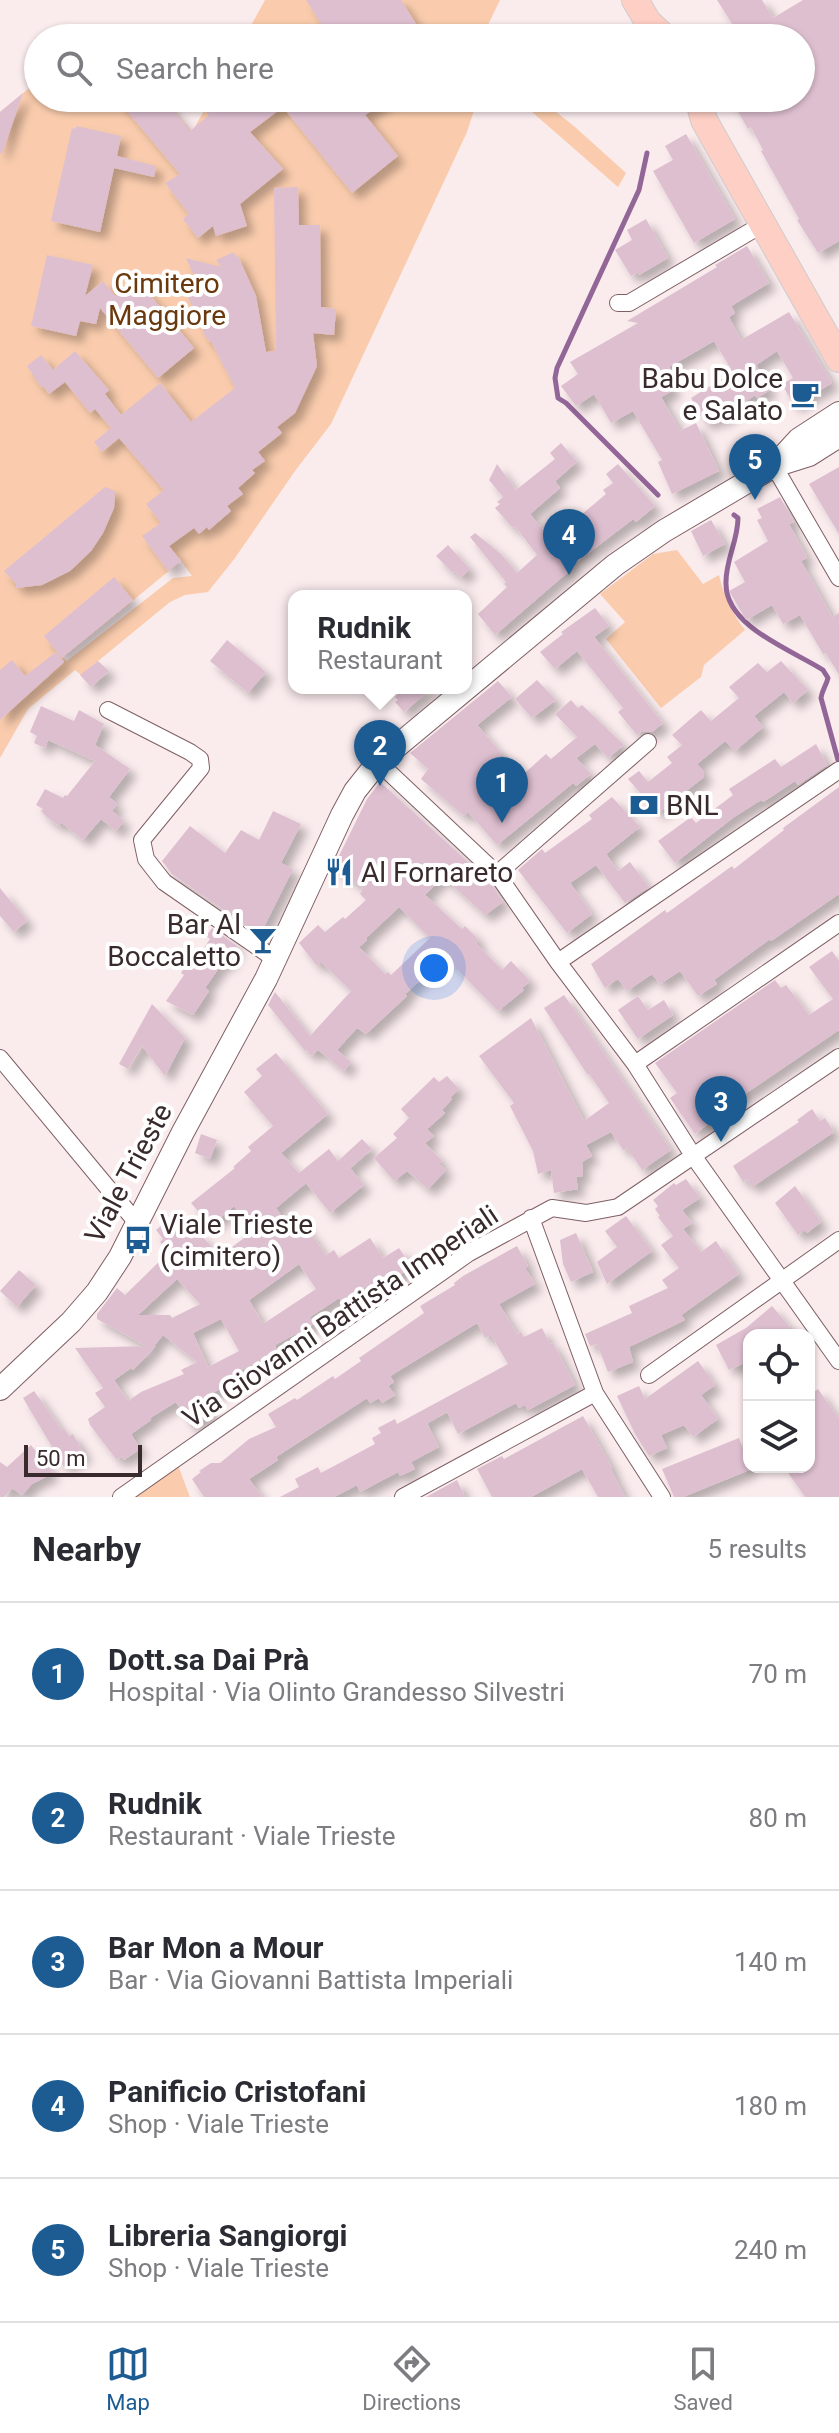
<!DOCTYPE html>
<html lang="en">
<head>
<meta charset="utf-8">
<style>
  :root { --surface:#fff; --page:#f7f7f7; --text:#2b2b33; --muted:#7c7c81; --line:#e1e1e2; --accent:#1c5c92 }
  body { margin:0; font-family:Roboto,sans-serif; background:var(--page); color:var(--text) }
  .controls { position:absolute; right:24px; bottom:24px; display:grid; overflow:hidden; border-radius:16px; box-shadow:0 2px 6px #0004 }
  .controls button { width:72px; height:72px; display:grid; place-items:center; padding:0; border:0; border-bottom:2px solid var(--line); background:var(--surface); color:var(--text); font:40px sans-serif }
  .scale { position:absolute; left:24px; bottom:20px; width:118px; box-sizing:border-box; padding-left:8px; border:4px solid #392b2d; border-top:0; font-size:22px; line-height:28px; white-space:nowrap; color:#392b2d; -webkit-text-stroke:6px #fff; paint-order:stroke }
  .you { position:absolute; left:434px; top:968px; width:28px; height:28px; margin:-20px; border:6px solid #fff; border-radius:50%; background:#1a73e8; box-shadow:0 0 0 12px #1a73e833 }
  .badge { display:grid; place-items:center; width:52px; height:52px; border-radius:50%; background:var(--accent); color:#fff; font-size:26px; font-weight:700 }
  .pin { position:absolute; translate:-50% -66px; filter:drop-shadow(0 2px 4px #0008) }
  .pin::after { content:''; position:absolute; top:42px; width:28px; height:24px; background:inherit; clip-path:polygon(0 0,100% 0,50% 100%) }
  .popup { position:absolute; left:288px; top:590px; width:184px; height:104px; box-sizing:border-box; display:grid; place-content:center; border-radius:16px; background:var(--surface); filter:drop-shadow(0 2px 6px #0005); font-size:26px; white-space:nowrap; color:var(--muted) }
  .popup b { font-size:30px; color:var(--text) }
  .popup::after { content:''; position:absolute; left:50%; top:100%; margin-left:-16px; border:16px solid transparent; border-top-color:var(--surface) }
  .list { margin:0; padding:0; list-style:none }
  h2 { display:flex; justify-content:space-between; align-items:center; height:104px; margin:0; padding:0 32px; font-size:34px }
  h2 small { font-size:26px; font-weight:400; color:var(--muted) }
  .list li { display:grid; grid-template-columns:52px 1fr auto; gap:24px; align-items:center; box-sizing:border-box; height:144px; padding:0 32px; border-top:2px solid var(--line) }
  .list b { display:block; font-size:30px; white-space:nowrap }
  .list p { margin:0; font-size:26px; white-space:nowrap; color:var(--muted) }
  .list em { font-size:26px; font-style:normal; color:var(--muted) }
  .icon { flex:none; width:44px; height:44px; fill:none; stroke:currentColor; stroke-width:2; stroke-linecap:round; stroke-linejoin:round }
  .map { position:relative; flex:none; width:839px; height:1497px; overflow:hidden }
  .search { position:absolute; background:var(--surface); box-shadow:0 2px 6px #0004; left:24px; right:24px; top:24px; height:88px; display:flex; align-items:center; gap:20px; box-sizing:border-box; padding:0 28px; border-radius:44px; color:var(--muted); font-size:30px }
  .sheet { height:824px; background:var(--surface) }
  nav { display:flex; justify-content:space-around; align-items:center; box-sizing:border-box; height:112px; border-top:2px solid var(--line); background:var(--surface); font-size:22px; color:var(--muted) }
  nav a { display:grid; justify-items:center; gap:4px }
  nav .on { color:var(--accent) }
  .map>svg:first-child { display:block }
  .green { fill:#faccad; fill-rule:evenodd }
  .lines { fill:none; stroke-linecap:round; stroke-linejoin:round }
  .stream { stroke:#926697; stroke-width:5 }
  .building { fill:#debfd0; fill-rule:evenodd; filter:url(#shadow) }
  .street-casing { stroke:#7f5f64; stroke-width:18 }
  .secondary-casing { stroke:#7f5f64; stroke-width:24 }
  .primary-casing { stroke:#cfcccd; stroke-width:28 }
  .street { stroke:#fff; stroke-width:16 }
  .secondary { stroke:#fff; stroke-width:22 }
  .primary { stroke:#fdcfc5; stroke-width:26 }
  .labels { text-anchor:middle; stroke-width:8; stroke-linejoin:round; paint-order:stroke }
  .park-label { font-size:28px; fill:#6a380d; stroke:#fff }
  .poi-label { font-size:28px; fill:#392b2d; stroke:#fff; text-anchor:start }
  .street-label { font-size:28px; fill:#392b2d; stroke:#fff }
</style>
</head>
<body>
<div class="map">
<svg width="839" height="1497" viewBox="0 0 839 1497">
  <defs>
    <filter id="shadow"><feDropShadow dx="7" dy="7" stdDeviation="4" flood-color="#0004"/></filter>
  </defs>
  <rect width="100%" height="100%" fill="#faebed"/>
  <path class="green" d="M265,0h235l-13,27v11h-243z
    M38,81v17h126l28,34 19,-34h267l-11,34 -136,292 -36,47 -60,87 -27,34 -23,3 -15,7 -89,73 -6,-5 -47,39 -28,49v-646zM181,561l11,15 -19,2 -106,83 -4,-3z
    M516,98h23l36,29 51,46 -8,14z
    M677,550l26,34 16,-9c5,22 13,38 26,55l-41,35 -3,12 -40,31 -55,-69 19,-17 -25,-28 53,-40z
    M176,1460l14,37h-69z"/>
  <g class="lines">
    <path class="stream" d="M647,153l-8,37 -82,178 -2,10 3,20 8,5 92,92
      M734,515l4,3c0,23 -13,43 -12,66 0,43 66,66 97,86l5,8c-2,8 -6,12 -7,20l17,62"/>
  </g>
  <path class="building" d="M306,0h95l24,38h-121l19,-11z
    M717,0h45l11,18 30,-18h36v241l-21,12 -21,-33 2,-1 -38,-68 2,-1 -12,-23 -3,2 -18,-31h71v-60h-60z
    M23,93l-21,61 -2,-1v-41z
    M116,98h48l26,33 19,-16 -5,-6 13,-11h174l-26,17 33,41 -46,37 -69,-86 -33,25 33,37 -43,35 7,22 -31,10 -3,-10 -15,12 -15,-19 6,-5 -24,-31 15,-9z
    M76,126l45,10 -4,20 39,10 -2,11 -40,-9 -14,64 -49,-11 21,-93 4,1z
    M686,134l49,85 -41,24 -41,-72 20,-11 -8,-14z
    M298,187l1,38h21l1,82 15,2 -2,26 -21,-2 4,33 -22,47 -18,14 5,6 -24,19 7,9 -13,9 3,3 -17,15 5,6 -16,12 4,5 -22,19 -2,-3 -8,7 -5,-6 -25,18 12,15 -13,10 -26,-35 19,-13 -15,-19 18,-14 -45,-52 -17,14 -8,-10 17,-14 -16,-19 -5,4 -25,-31 -16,12 -6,-8 -2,1 -14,-21 14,-11 12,15 22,-19 34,39 -4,4 16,21 39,-32 31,39 44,-34 -23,-45 -6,-5 -21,-48 13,-6 -12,-26 35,9 -5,-7 18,-8 2,5 2,-1 18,40 10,56 10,-1 -2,-163z
    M646,219l22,39 -29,17 -1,-3 -7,4 -16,-26 17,-10 -5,-10z
    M747,246l22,37 -38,23 4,7 -6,4 12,23 48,-28 43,71 -38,23 -12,-22 11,-6 -16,-27 -21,14 14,25 -13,8 -2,-3 -35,25 -1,-3 -13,7 -15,-26 37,-23 -2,-2 5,-4 -17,-28 -45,26 2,3 -6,3 9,17 -13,7 19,34 16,-8 23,48 -47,23 -14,-32 4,-2 -29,-49 -22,12 -17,-29 -18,12 -15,-20 17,-12 -8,-12 68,-39 -11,-2 90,-54 -2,-2z
    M47,255l46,10 -8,31 18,-15 12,15 22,-17 57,69 -36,30 -58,-70 -4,16 -16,-3 -4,15 -45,-10z
    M561,443l16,19 -22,19 5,7 -30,26 15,19 24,-19 3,4 7,-5 2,2 25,-21 -3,-4 10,-7 -7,-9 12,-10 37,42 -19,16 -3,-3 -60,46 2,1 -80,69 -17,-21 29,-27 -3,-3 2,-2 -36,-45 5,-4 26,21 16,19 20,-18 -22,-29 -2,2 -18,-20 5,-4 -3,-2 6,-5 -14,-17 8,-16 19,26 39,-31 -5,-6z
    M839,467v67l-30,-50z
    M105,487l10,4 -1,17 -11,25 -12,18 -21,20 -28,14 -26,3v-4l-12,-13z
    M780,497l14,25 -5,2 18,34 -6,3 31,56 7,-4v62l-13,-22 -3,1 -23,-39 -17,9 -11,-19 -26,15 -17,-29 16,-9 -11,-20 34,-21 -11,-21 5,-2 -5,-9z
    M711,520l14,24 -22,12 -12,-25z
    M448,545l22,24 -9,9 -6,-7 -2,2 -17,-17z
    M114,577l19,23 -71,58 -18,-22z
    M595,608l14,18 -15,11 69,86 -11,9 -10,-1 -5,4 -19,-23 5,-4 -46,-57 -22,18 -15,-17 23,-18 -2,-2z
    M227,640l39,32 -18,21 -38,-32z
    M56,652l8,10 -64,58v-50l12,-10 13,16z
    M98,661l11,10 -18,16 -11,-12z
    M781,661l27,29 -15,13 -9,-11 -30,24 9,11 -28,24 -10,-10 -28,23 7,8v5l-46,36 -30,-34 11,-8 9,11 24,-19 -5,-6 15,-12 -10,-10 29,-25 10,11 28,-23 -10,-11 29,-24 9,9z
    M537,680l19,20 -24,18 -17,-19z
    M498,681l14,16 -35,28 25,29 -3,2 19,23 28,-25 5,5 26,-22 -22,-23 16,-14 7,8 4,-3 42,40 -16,13 -13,-14 -19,14 15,16 -15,12 -3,-3 -76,62 -29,-33 -4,4 -43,-37 7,-10 -18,-16z
    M404,688h28l-28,24 -9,-10 3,-2 -3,-3z
    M41,706l33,15 5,-11 25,14 -9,21 35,24 -21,28 8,7 -5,7 12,10 -8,10 -15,-12 -18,21 -22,-18 -2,4 -11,-8 -7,-7 2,-2 -7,-4 9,-16 18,9 2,-3 2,1 28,-35 -47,-21 -3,8 -11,-5 3,-7 -7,-4z
    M816,744l11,21 -29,20 -3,-4 -32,21 -2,-2 -27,17 -59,46 -17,-22 33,-24 5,6 37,-28 -4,-6 46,-30 6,8z
    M380,782l109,99 14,21 -18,13 -42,-38 -18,18 37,34 3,-3 14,14 -3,3 26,27 9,-9 19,20 -8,7 2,2 -26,21 -51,-52 -12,10 2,3 -8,8 -4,-4 -20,18 2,2 -41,38 -9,-6 -20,22 14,12 -7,9 -26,-21 -7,6 -4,-6 -2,1 -37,-46 7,-13 35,44 41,-45 -30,-29 -4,4 -18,-23 19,-18 7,7 18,-15 2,2 21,-19 -6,-6 3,-6 -30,-20 34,-69zM399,907l31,31 -39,37 -3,-3 -3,2 -26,-27 8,-7 -1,-2z
    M839,787v107l-68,47 -1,-2 -56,41 3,4 -19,12 -18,-25 -20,13 -8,-10 -25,17 -9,-12 -13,9 -14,-24 74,-54 2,3 65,-47 2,3 50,-39 -1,-2z
    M612,797l28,30 -34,27 12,17 12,-9 19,25 -24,16 -29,-38 -26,18 22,31 -25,19 -49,-63 24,-21 3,4 47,-34 -3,-4z
    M273,811l28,13 -20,39 12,6 -33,66 -88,-61 -10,-13 28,-35 35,27 16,-23 18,10z
    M0,888l27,33 -13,11 -14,-16z
    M212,928l25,18 -10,18 -4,-2 -18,26 4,3 -16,24 -27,-14 18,-26 -3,-2 8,-13 5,3 16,-24 -4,-3z
    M832,951l7,10v69l-100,68 -11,-16 -31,20 14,20 -16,12 -25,-36 7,-5 -22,-30 120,-83 6,8 5,-3 23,30 24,-16 -24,-32z
    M564,995l107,155 -29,20 -15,-22 -4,2 -12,-18 -25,13 6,11 -10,6 1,14 -7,1 2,12 -24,4 -3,-23 -13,4 -5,-23 -23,-45 4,-3 -35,-47 52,-38 53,103 25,-18 -20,-29h-2l-43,-66z
    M638,996l10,14 16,-10 9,15 -35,24 -20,-29z
    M152,1004l33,34 -20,38 -23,-30 -14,23 -9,-5z
    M276,1053l52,61 -47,39 18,20 30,-24 9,12 24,-22 10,10 -22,19 14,17 -34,28 -24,-30 -30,25 13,19 11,-8 26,36 8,-5 5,8 31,-20 13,20 16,-10 13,19 -40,26 -5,-7 -25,16 -3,-4 -29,19 4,7 -39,21 2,6 -37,20 3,5 -39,22 9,15 -21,15 -16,-26 -26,16 1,2 -20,14 9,15 -16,11 -1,-3 -7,2 -26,-34 -2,-6 17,-12 -10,-14 8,-5 -28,-40 71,-2 -49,-27v-5l20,-26 8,7 44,-43 -9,-10 3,-3 -7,-9 14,-12 21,21 7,-7 22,24 36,-27 -15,-20 -3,2 -4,-5 -23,20 -20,-23 44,-35 -2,-1 18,-16 -3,-4 25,-21 -29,-34 18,-16 -6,-7zM299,1264l17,25 -53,35 -14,-24zM177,1279l23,25 -28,14 -2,-3h-32zM221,1319l18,32 -31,16 -15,-34zM163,1335l34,27 -16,8 3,4 -43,18 -13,9 -14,-21 17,-12 2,2 23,-24h-2z
    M447,1076l12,13 -9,9 2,1 -10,11 3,3 -18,16 7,7 -9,7 17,18 -3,3 7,6 -18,19 -21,-18 -13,10 -20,-23 23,-20 -4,-4 16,-16 -8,-9 33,-32 5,5z
    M812,1109l8,12 5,-3 9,14 -82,55 -5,-8 -4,3 -10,-16 66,-44 -2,-2z
    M201,1134l16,6 -7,19 -15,-6z
    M686,1179l14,19 -18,12 10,13 -9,6 18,23 15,-11 23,33 -58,41 4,5 -56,27 4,15 -25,10 -11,-28 -7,2 -5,-12 47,-21 -3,-7 39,-18 -6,-8 17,-12 -18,-23 12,-9 -15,-19 2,-1 -5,-7 3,-3 -5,-6 21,-17 2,2z
    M795,1186l26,36 -14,11 -2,-3 -7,5 -23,-32z
    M626,1216l26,35 -45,33 -10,-22 20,-15 -12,-16z
    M576,1233l17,39 -22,10 -8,-18 -3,-24z
    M517,1246l11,20 -3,2 10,16 -36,20 18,30 4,-2 3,5 18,-9 8,16 3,-1 22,42 -47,25 -3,-5 -6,3 -3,-5 -58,31 -11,-22 -20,11 12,24 -28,15 4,7 -15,7 -2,-4 -38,20 -3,-7 -23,12h-54l19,-10 -4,-8 23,-12 3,6 54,-29 -3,-6 9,-5 -3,-5 17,-9 2,5 111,-60 -17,-29 -6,3 -8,-15 -87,53 4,6 -6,4 7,9 -13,8 -3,-5 -9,5 -3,-5 -91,59 2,3 -29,19 13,18h-58l-12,-18 9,-7 -2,-1 12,-8h9l29,-24 27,-12 -8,-13 27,-16 2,2 36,-24 2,3 26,-18 -2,-3 65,-45 -4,-7 35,-21 -1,-2 9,-7z
    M19,1270l17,15 -19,22 -17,-16z
    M772,1306l18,21 -9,8h-32v26l-20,9 -13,-25 30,-17z
    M698,1361l17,24 -14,10 17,24 -25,18 -9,-12 -23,10 6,13 -18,8 -14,-22 -18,-38 22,-10 6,13z
    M818,1389l21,30v78h-34l-21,-30h25v-71z
    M34,1391l28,39 2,-2 5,8 4,-2 12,21 -21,12 -41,-69z
    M583,1416l29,52 -1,1 14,28h-27l-16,-28 -51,28h-39l-15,-28 25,-13 2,3z
    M739,1438l10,29 3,2 -69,28h-9l-12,-28z
    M31,1445l22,28 -21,11 -10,11 -10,-7 -8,9h-4v-35l7,5z
    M457,1480l8,17h-39z"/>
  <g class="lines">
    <defs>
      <path id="street" d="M618,303h11l134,-79
        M774,466l65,112
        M108,710l82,42 10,7 1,9 -59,72 4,19 18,23 111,77
        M378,762l119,112 61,88 77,102 59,93 145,204
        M497,874l151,-132
        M558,962l281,-192
        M0,1058l137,165
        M635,1064l204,-141
        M531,1218l64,175 67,104
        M649,1375l190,-135
        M121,1497l348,-244 83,-45 34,5 32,-6 221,-150
        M403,1497l192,-104"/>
      <path id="secondary" d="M775,465l24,-26 40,-26
        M0,1389l71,-67 26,-30 23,-35 63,-125 83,-153 76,-164 13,-24 23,-29 237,-197 49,-34 110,-65 35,-11 30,-19"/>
      <path id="primary" d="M635,0l13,22 17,16
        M698,98l6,22 10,18 125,221"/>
    </defs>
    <use href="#street" class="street-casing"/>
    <use href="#secondary" class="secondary-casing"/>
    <use href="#primary" class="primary-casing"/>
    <use href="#street" class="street"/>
    <use href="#secondary" class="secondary"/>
    <use href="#primary" class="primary"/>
  </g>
  <defs>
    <symbol id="cafe-bare" viewBox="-9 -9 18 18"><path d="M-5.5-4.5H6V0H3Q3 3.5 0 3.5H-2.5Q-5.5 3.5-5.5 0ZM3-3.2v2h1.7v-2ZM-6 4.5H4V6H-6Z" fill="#1c5c92" stroke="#fff" stroke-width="2.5" paint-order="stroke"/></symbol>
    <symbol id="bank-bare" viewBox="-9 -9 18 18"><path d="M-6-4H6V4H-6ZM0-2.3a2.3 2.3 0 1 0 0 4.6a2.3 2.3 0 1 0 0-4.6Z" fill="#1c5c92" stroke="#fff" stroke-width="2.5" paint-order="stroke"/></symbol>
    <symbol id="restaurant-bare" viewBox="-9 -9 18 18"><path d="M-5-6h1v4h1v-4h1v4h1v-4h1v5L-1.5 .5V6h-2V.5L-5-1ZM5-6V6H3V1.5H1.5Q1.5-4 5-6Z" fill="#1c5c92" stroke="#fff" stroke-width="2.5" paint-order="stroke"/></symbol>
    <symbol id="bar-bare" viewBox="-9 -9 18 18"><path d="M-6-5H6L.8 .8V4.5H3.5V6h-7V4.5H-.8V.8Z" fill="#1c5c92" stroke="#fff" stroke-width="2.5" paint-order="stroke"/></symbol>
    <symbol id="bus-bare" viewBox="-9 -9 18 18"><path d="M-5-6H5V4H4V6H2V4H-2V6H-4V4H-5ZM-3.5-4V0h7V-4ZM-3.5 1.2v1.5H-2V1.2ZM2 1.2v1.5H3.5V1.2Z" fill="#1c5c92" stroke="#fff" stroke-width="2.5" paint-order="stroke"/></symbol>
  </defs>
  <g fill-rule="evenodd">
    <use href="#cafe-bare" x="785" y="374" width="40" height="40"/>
    <use href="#bank-bare" x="624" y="785" width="40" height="40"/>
    <use href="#restaurant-bare" x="319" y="852" width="40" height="40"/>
    <use href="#bar-bare" x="243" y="920" width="40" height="40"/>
    <use href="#bus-bare" x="118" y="1220" width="40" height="40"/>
  </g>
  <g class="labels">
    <g class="park-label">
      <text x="167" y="293">Cimitero<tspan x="167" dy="32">Maggiore</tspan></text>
    </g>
    <g class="poi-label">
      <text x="783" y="388" text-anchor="end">Babu Dolce<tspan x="783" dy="32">e Salato</tspan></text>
      <text x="666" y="815">BNL</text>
      <text x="361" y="882">Al Fornareto</text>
      <text x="241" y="934" text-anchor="end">Bar Al<tspan x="241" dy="32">Boccaletto</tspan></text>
      <text x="160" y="1234">Viale Trieste<tspan x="160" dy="32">(cimitero)</tspan></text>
    </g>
    <g class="street-label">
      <text transform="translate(128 1173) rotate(-62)" y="10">Viale Trieste</text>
      <text transform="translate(340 1316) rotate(-34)" y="10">Via Giovanni Battista Imperiali</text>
    </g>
  </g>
</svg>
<div class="controls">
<button><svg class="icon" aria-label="locate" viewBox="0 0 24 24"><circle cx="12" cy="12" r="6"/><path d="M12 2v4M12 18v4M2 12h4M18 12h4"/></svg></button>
<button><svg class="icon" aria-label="layers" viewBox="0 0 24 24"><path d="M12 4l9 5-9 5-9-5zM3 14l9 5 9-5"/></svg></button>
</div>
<div class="scale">50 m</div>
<div class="you"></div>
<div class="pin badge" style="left:502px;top:823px">1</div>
<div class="pin badge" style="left:380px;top:786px">2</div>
<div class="popup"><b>Rudnik</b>Restaurant</div>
<div class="pin badge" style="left:721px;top:1142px">3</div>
<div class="pin badge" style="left:569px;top:575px">4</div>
<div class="pin badge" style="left:755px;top:500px">5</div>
<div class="search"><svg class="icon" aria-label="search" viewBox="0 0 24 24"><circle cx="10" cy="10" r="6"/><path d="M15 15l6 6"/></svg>Search here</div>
</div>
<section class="sheet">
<h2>Nearby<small>5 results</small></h2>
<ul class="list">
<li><span class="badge">1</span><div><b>Dott.sa Dai Prà</b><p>Hospital · Via Olinto Grandesso Silvestri</p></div><em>70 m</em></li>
<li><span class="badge">2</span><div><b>Rudnik</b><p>Restaurant · Viale Trieste</p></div><em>80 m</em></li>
<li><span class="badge">3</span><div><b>Bar Mon a Mour</b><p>Bar · Via Giovanni Battista Imperiali</p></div><em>140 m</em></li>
<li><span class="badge">4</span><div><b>Panificio Cristofani</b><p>Shop · Viale Trieste</p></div><em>180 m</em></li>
<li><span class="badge">5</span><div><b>Libreria Sangiorgi</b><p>Shop · Viale Trieste</p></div><em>240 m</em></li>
</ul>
</section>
<nav>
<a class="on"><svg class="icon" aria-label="map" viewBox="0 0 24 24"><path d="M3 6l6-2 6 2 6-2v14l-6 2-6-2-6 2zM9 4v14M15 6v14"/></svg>Map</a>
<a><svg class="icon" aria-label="directions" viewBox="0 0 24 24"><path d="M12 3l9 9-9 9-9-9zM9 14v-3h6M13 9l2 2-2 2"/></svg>Directions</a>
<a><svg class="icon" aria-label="saved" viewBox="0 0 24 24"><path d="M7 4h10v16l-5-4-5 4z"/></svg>Saved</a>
</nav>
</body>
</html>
